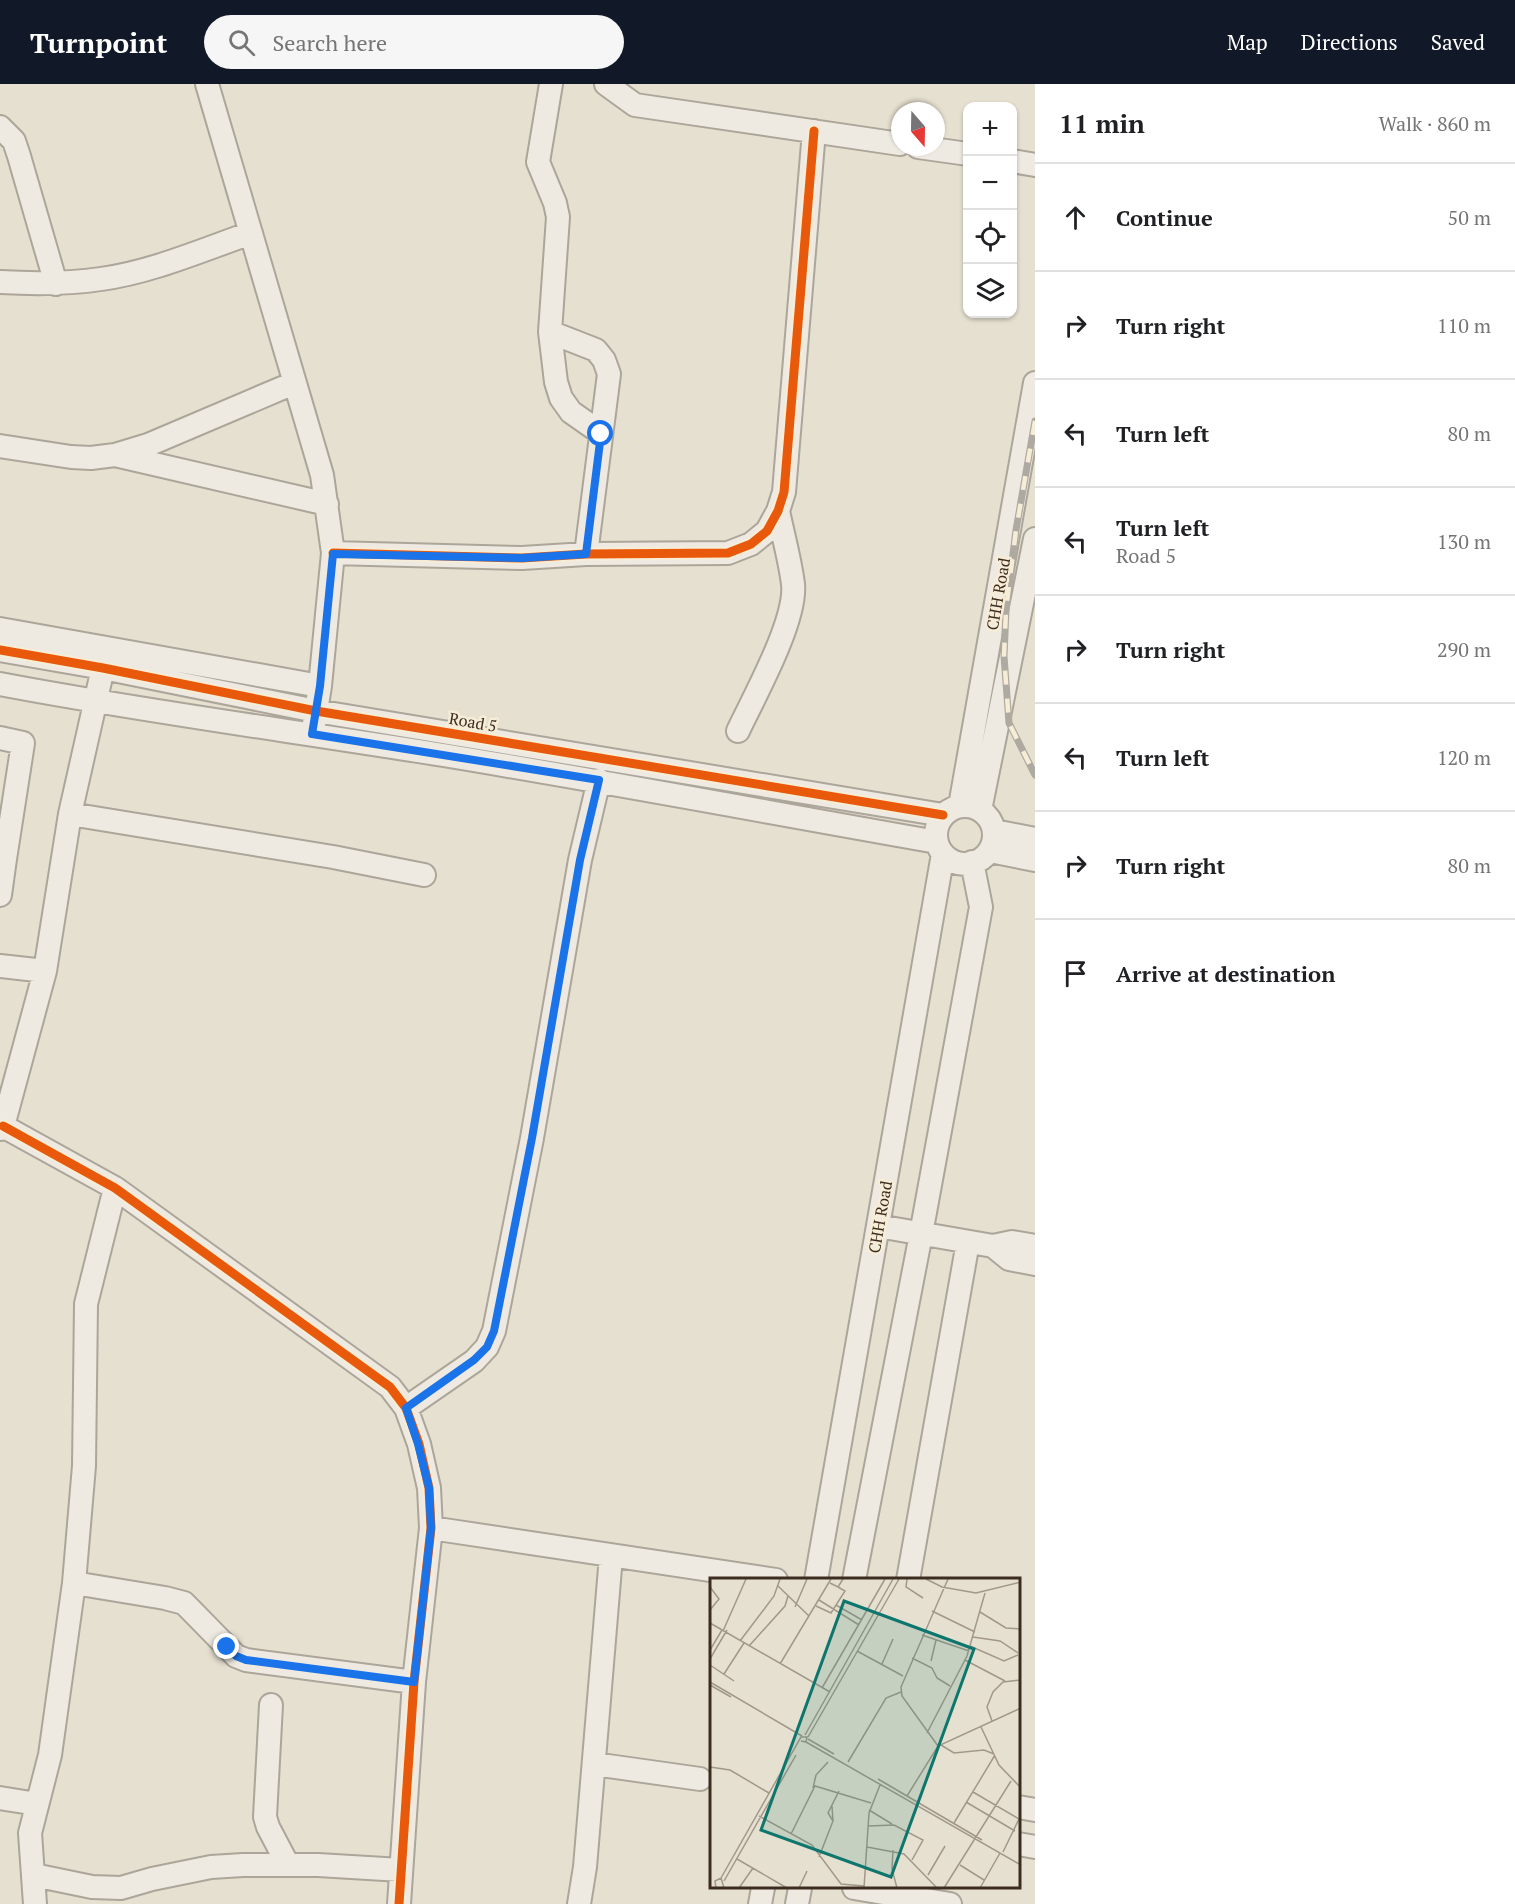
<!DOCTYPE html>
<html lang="en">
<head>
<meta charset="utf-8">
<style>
  :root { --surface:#fff; --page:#f6f6f6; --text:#202124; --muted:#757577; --line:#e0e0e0; --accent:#111827 }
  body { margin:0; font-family:"PT Serif",serif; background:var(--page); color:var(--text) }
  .controls { position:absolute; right:18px; top:18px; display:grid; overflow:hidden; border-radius:12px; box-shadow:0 2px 4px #0004 }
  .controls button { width:54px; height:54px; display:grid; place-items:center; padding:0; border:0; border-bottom:2px solid var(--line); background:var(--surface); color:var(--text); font:30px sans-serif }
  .compass { position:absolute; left:891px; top:18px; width:54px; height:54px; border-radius:50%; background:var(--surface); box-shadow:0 2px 4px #0004; rotate:160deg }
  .stop { position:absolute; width:18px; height:18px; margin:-14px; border:4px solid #1a73e8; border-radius:50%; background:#fff }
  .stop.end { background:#1a73e8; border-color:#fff; box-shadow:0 2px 6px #0008 }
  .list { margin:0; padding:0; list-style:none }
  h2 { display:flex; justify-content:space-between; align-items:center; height:78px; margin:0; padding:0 24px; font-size:26px }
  h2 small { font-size:20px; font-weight:400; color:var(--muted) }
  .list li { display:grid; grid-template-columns:39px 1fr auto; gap:18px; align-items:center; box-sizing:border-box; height:108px; padding:0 24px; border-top:2px solid var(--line) }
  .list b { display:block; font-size:22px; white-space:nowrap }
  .list p { margin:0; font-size:20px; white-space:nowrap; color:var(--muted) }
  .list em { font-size:20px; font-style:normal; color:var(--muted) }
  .icon { flex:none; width:33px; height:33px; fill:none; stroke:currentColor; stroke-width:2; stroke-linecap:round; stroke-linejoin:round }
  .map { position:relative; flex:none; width:1035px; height:1820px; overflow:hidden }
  header { display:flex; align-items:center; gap:36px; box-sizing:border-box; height:84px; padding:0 30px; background:var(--accent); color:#fff }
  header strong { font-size:28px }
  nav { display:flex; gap:33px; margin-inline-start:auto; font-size:21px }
  .search { width:420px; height:54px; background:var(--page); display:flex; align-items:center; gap:15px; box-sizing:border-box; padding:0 21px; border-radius:33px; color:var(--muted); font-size:22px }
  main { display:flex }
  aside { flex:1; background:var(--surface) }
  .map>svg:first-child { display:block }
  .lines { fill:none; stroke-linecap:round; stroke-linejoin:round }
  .minor-casing { stroke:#aca599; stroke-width:26 }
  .minor { stroke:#eeeae2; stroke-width:22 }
  .rail-casing { stroke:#aeaaa2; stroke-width:7 }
  .rail { stroke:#f7edd7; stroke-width:4.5; stroke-dasharray:14; stroke-linecap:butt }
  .cycleway-casing { stroke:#f7edd7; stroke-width:13 }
  .cycleway { stroke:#e8590c; stroke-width:9 }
  .route { stroke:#1a73e8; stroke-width:8 }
  .labels { text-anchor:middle; stroke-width:5; stroke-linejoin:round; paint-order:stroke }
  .street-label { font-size:16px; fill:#3c2d20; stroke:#f7edd7 }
  .inset-road { fill:none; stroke:#a2988a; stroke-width:1.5 }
  .view { fill:#0f766e; fill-opacity:0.15; stroke:#0f766e; stroke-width:3 }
  .inset-edge { fill:none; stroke:#3c2d20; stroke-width:3 }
</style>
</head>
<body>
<header>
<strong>Turnpoint</strong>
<div class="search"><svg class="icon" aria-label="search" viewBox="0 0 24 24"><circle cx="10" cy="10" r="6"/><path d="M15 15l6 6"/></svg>Search here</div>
<nav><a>Map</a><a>Directions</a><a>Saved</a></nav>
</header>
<main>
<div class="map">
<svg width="1035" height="1820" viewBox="0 0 1035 1820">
  <rect width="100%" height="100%" fill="#e6e0d0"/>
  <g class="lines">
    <defs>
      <path id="minor" d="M207,0l115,391 11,78 -13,133 -6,38
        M551,0l-13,78 17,41 3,14 -8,115 6,50 5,16 10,14 30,21
        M606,0l29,21 265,39
        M0,43l14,14 5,15 37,128
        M918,63l50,7
        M1012,77l23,4
        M0,198c34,2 67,2 101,-3 51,-7 101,-29 150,-46
        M550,248l46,18 8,10 5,14 -23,180
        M0,362l71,11 20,1 24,-3 33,-10 146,-62
        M115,371l212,49
        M333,469l189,5 64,-4 142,-1 23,-9 16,-13 11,-20 6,-19 30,-361
        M0,545l320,57
        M0,566l103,18 213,43 627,104
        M0,600c147,28 295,47 443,71 165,27 329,58 494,87
        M738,647c16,-34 59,-111 55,-147 -3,-24 -10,-49 -15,-73
        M0,654l23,5 -18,116
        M960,722l75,-423
        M936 751a29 29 0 1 1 58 0a29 29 0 1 1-58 0Z
        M980,726l55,-271
        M70,730l263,43 91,18
        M994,747l41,8
        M990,767l45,9
        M0,769l5,6 -5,36
        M0,882l45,5
        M3,1042l112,62 275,199 16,21 13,36 10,44 2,40 -17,154 -15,222
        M0,1045l3,-3 42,-155 25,-157 33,-146
        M878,1142l115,20 19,-4 23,4
        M993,1162l16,13 26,5
        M406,1324l68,-47 13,-14 7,-16 38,-193 48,-278 19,-80
        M431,1444l345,52
        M816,1496l127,-726
        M854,1496l67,-346 60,-327 -9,-45
        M908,1496l60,-338
        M74,1499l91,15 19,5 52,53 10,4 168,22
        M271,1621l-6,112 3,10 20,38
        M594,1680l106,15
        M0,1714l37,6
        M1018,1723l17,3
        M1018,1760l17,3
        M34,1791l58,12 29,1 31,-9 59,-12 32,-2h75l83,5
        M854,1804l96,16
        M35,1820l-5,-71 20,-78 24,-172 10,-117 2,-162 29,-116
        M579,1820l6,-37 26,-311
        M760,1820l3,-16
        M797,1820l3,-16"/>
    </defs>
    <use href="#minor" class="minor-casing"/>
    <use href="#minor" class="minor"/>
    <defs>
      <path id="rail" d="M1035,337l-19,109 -10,80 -2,46 5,67 26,52"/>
    </defs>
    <use href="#rail" class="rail-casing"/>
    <use href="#rail" class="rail"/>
    <defs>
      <path id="cycleway" d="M333,469l189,5 64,-4 142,-1 23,-9 16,-13 11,-20 6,-19 30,-361
        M0,566l103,18 213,43 627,104
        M3,1042l112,62 275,199 16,21 13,36 10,44 2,40 -17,154 -15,222"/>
    </defs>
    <use href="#cycleway" class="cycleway-casing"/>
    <use href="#cycleway" class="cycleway"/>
  </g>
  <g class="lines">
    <path class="route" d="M227,1563l9,9 10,4 168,22 17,-154 -2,-40 -11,-44 -12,-36 68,-48 13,-13 7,-16 38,-193 48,-278 19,-80 -287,-46 8,-48 13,-132 189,4 64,-4 15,-120"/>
  </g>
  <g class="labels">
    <g class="street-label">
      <text transform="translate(998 510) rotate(-80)" y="6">CHH Road</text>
      <text transform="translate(473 638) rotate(10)" y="6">Road 5</text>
      <text transform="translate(880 1133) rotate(-80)" y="6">CHH Road</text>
    </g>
  </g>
  <g transform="translate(710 1494)">
    <rect width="310" height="310" fill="#e6e0d0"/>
    <path class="inset-road" d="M197,1l-1,8 17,11M216,1l16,8 34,6 45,-11M120,5l8,4 5,-8M68,8l31,30M0,9l9,12 -9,11M109,22l40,25M126,27l26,15M106,28l15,7 14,-22 -7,-4M85,29l12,-28M222,33l43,21M270,34l26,16 15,1M0,45l120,69M13,53l23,-52M212,57l47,16M263,59l27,4 18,12M30,63l34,-45 6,-17M39,68l36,-40 3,-10M260,68l34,15 14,-6M0,72l12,-20M147,73l46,25M202,80l20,10 5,10 13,8M0,81l17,-29M255,82l40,21M221,83l5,-21M70,86l51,-85M172,86l11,-25M0,87l24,16M14,96l20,-31M0,104l92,54M0,107l21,12M112,110l63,-109M282,143l-5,-14 6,-15 10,-10 18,-2M271,149l18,38 22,23M217,155l40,-77 18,-63M95,157l88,-156M98,159l91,-158M98,161l26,15M96,164l215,123M231,167l13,8 30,-3 10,4M228,168l-36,-50 -1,-9 47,-108M138,184l38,-64 15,-6M0,189l20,3 39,23M168,201l104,61M103,210l3,-13 12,-13M263,214l46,27 -16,33M197,218l31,-50 83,-38M256,224l49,29M159,232l23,14M49,238l53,29 29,39 23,2M123,243l-5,-8 11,-22M244,245l41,-68M158,248l26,-1 29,15 -11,20M81,256l24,-48 56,17M157,269l37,7 33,34M183,272l-1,19 5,19M109,279l14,-36 -1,-15M27,281l50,29M250,287l24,15M218,297l17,-29M11,300l80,-141h6l-1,5 -5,-1M14,303l72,-126M6,310l-1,-7 6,-3 3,10M29,310l14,-20M89,310l8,-17M154,310l5,-75 11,-28M234,310l67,-107M270,310l20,-35"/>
    <path class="view" d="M134,23l130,48 -83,228 -130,-47z"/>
    <rect width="310" height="310" class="inset-edge"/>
  </g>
</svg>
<div class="controls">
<button>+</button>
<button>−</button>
<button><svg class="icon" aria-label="locate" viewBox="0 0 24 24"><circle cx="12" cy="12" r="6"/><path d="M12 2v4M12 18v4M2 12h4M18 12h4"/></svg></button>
<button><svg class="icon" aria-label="layers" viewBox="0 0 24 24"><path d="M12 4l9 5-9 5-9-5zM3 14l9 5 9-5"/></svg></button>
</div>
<svg class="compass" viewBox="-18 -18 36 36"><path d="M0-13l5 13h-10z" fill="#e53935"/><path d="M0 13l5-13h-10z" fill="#757577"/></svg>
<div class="stop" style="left:601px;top:350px"></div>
<div class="stop end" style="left:227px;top:1563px"></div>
</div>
<aside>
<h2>11 min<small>Walk · 860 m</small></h2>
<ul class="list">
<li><svg class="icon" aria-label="ahead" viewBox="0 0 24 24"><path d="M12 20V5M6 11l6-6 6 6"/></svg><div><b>Continue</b></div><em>50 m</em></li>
<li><svg class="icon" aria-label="right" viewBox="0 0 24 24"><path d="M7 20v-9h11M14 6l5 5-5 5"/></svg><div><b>Turn right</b></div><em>110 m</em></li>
<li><svg class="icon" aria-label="left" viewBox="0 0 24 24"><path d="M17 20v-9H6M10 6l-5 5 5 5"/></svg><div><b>Turn left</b></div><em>80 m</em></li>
<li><svg class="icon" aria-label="left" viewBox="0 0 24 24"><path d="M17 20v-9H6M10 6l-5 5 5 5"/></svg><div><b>Turn left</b><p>Road 5</p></div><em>130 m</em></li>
<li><svg class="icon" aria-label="right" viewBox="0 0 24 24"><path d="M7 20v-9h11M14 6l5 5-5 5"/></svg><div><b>Turn right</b></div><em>290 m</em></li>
<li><svg class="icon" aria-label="left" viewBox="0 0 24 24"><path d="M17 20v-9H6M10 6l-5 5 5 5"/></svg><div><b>Turn left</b></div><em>120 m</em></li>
<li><svg class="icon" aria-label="right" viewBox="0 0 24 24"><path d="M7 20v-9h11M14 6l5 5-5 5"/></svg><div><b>Turn right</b></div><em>80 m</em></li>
<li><svg class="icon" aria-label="arrive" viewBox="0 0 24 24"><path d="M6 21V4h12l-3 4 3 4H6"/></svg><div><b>Arrive at destination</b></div></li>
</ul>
</aside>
</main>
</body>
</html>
